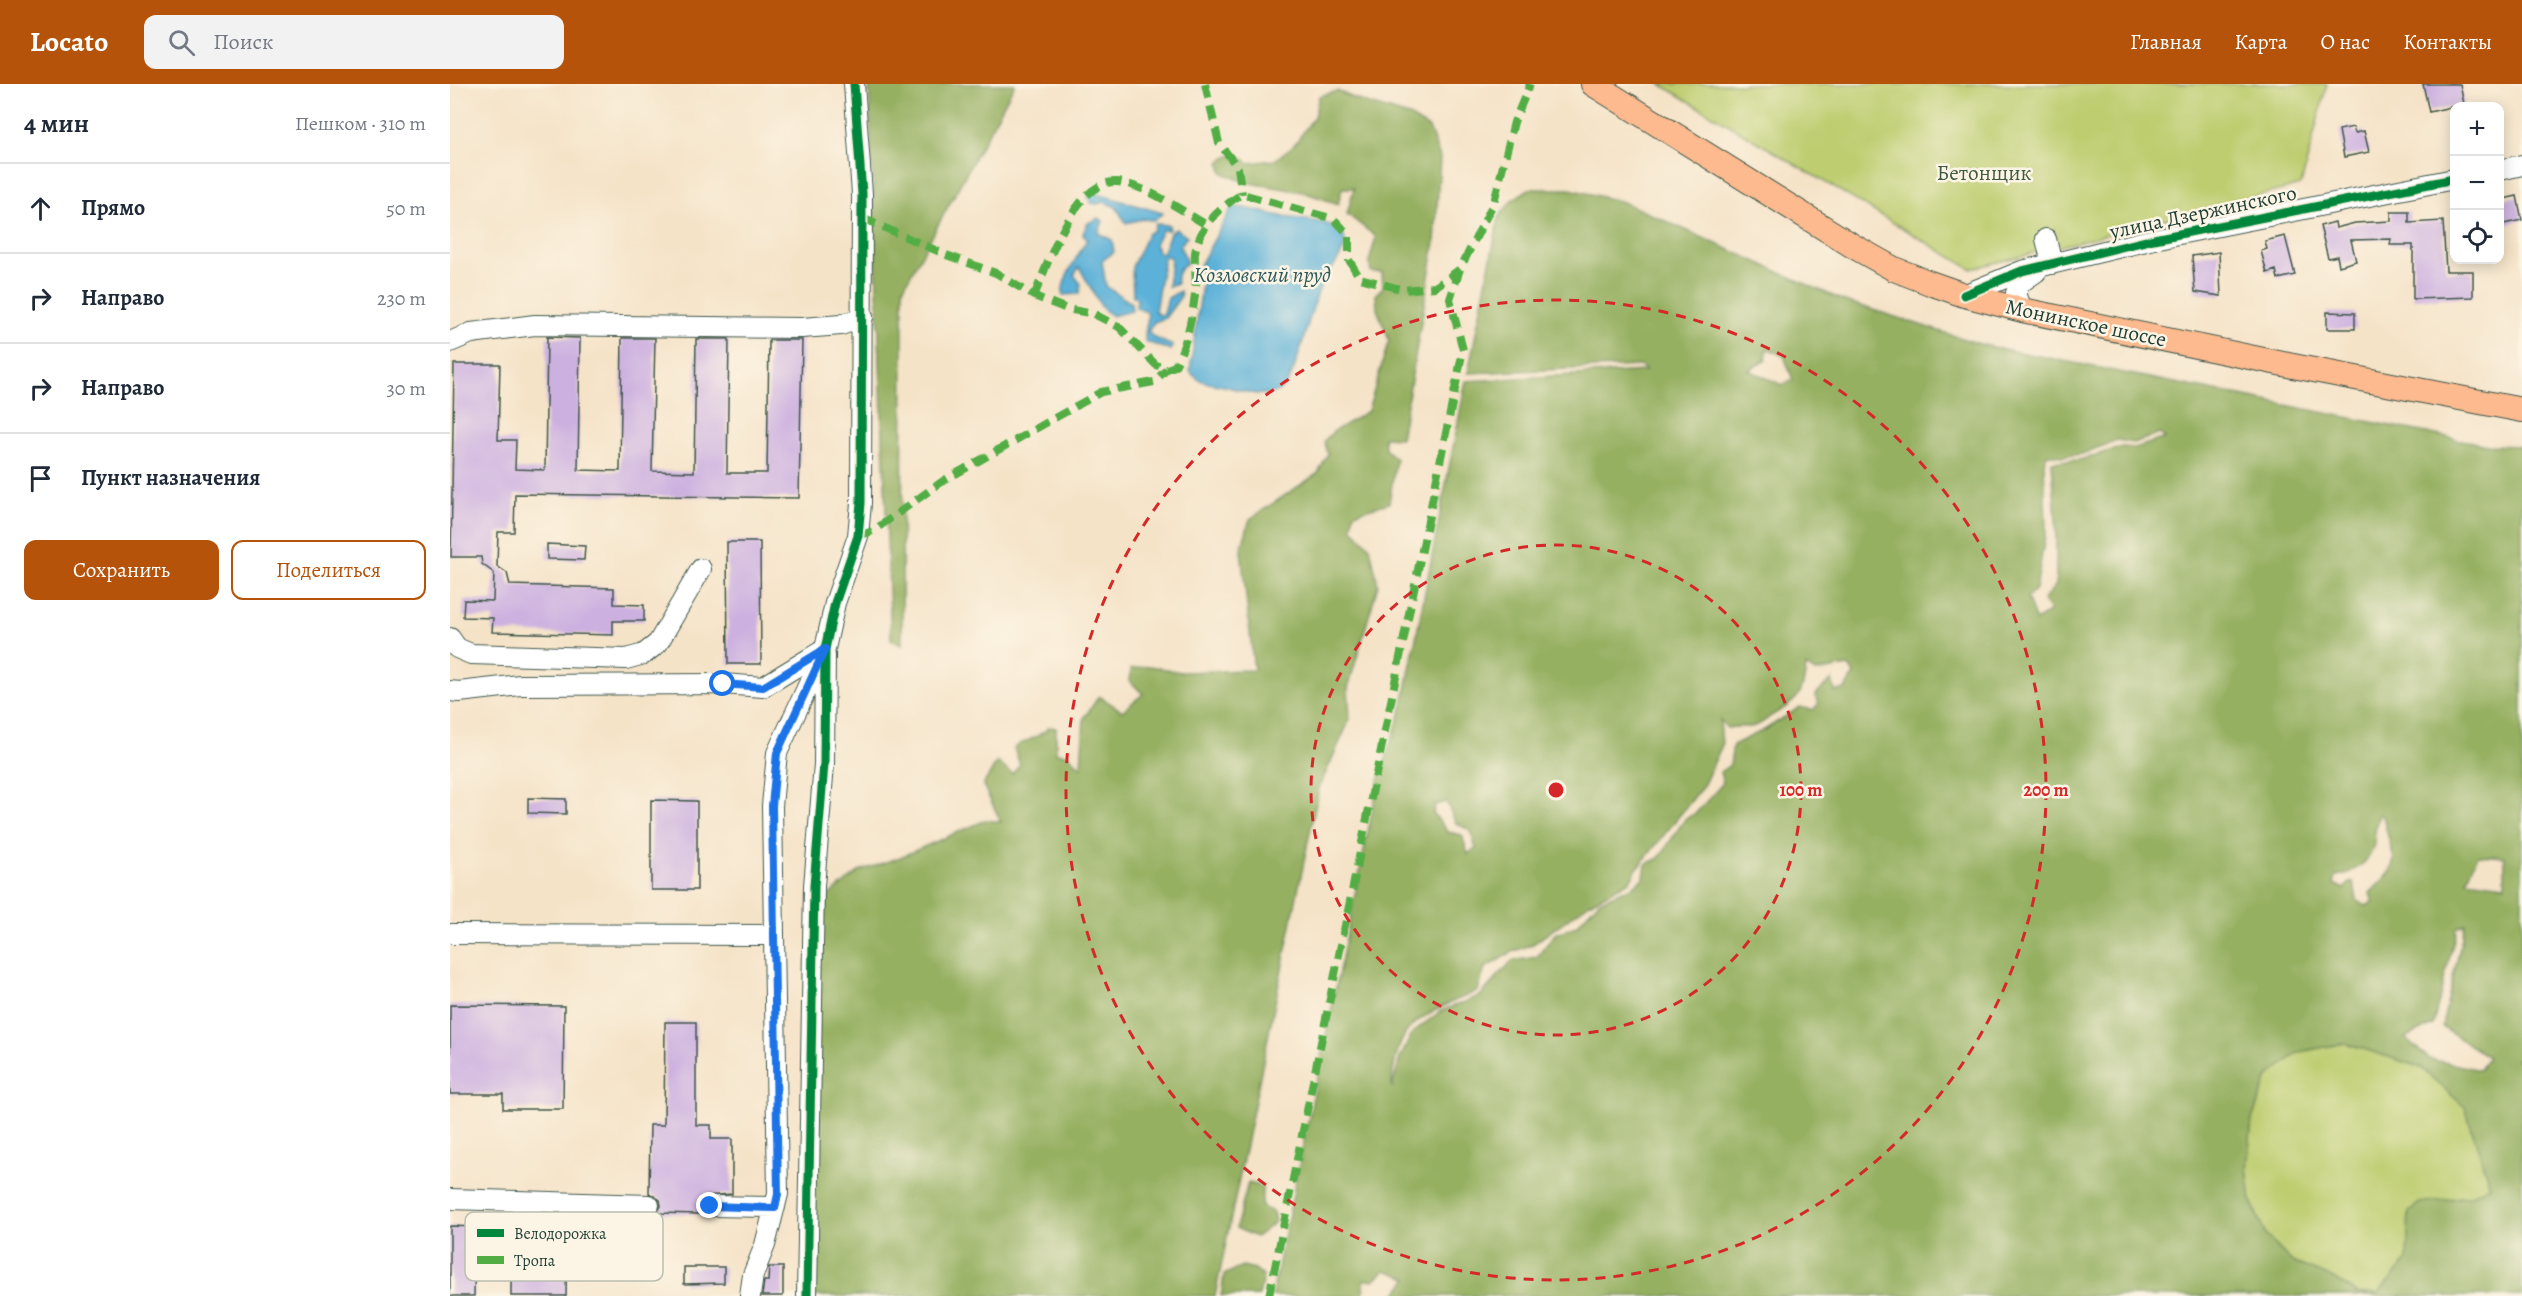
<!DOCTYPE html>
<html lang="ru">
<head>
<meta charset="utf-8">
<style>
  :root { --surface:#fff; --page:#f2f2f3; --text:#1f2937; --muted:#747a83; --line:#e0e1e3; --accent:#b45309 }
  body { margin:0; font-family:Alegreya,serif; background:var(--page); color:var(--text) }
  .controls { position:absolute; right:18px; top:18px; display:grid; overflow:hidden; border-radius:12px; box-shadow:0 3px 15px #0003 }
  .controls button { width:54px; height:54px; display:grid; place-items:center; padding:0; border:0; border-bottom:2px solid var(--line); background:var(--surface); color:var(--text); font:30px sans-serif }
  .stop { position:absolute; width:18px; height:18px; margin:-14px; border:4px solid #1a73e8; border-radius:50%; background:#fff }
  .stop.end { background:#1a73e8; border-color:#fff; box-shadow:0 2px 6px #0008 }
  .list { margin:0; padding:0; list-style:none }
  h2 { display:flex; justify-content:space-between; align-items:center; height:78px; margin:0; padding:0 24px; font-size:26px }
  h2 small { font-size:20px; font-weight:400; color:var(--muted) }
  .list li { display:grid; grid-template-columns:39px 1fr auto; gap:18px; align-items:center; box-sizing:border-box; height:90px; padding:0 24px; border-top:2px solid var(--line) }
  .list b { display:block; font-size:22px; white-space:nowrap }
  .list em { font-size:20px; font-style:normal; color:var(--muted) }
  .actions { display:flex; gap:12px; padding:18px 24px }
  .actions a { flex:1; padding:14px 0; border:2px solid var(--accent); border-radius:12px; text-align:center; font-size:21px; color:var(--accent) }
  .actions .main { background:var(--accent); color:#fff }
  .icon { flex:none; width:33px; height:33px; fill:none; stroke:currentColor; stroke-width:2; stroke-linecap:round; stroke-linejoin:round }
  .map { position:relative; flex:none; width:2072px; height:1212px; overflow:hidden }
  header { display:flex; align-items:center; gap:36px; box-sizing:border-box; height:84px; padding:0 30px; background:var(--accent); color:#fff }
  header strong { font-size:28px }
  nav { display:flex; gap:33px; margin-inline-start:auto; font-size:21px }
  .search { width:420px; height:54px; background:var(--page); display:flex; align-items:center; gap:15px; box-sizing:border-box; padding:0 21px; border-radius:12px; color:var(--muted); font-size:22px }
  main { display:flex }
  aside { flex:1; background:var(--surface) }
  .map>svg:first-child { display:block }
  .green { fill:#bdcd70; stroke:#6e8552; stroke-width:1.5 }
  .forest { fill:#96b062; stroke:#5a764b; stroke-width:1.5; fill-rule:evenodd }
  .water { fill:#5bb1d8; stroke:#3d7786; stroke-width:1.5 }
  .building { fill:#ccb0e0 }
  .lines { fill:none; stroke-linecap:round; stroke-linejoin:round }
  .minor-casing { stroke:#3f564a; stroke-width:22 }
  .major-casing { stroke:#3f564a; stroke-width:26 }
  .minor { stroke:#fff; stroke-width:20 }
  .major { stroke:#fcba8e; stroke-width:24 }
  .quiet { stroke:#52ad45; stroke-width:8; stroke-dasharray:15 8; stroke-linecap:butt }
  .cycleway-casing { stroke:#fcf5e5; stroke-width:13 }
  .cycleway { stroke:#00873e; stroke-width:9 }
  .route { stroke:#1a73e8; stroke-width:8 }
  .ring { fill:none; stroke:#d62828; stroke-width:3; stroke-dasharray:10 8 }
  .labels { text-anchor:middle; stroke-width:5; stroke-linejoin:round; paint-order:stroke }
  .park-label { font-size:21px; fill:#3f5a40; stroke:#fcf5e5 }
  .street-label { font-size:21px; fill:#1f3d34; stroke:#fcf5e5 }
  .water-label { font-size:22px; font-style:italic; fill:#2e5a5d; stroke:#fcf5e5 }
  .key { fill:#fcf5e5; stroke:#babeb0; stroke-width:1.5 }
  .key-label { font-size:16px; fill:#1f3d34 }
  .centre { fill:#d62828; stroke:#fcf5e5; stroke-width:3 }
  .ring-label { font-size:18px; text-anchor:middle; font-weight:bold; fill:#d62828; stroke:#fcf5e5; stroke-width:5; stroke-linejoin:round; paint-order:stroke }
</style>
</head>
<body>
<header>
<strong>Locato</strong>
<div class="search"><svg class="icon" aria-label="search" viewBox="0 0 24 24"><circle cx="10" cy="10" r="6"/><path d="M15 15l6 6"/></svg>Поиск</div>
<nav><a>Главная</a><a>Карта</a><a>О нас</a><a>Контакты</a></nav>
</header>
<main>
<aside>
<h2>4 мин<small>Пешком · 310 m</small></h2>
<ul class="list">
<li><svg class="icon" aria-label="ahead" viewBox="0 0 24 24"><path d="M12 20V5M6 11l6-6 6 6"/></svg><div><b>Прямо</b></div><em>50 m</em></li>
<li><svg class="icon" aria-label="right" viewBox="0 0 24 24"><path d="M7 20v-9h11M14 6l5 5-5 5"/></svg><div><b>Направо</b></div><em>230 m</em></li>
<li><svg class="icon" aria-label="right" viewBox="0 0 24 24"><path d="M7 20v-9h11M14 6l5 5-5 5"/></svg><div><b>Направо</b></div><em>30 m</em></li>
<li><svg class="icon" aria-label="arrive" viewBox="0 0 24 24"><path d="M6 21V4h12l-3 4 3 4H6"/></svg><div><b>Пункт назначения</b></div></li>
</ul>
<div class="actions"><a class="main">Сохранить</a><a>Поделиться</a></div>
</aside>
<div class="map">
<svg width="2072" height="1212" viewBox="0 0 2072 1212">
  <rect width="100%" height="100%" fill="#fcf5e5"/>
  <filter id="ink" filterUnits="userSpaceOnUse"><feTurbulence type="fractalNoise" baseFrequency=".0167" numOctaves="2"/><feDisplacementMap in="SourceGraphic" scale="12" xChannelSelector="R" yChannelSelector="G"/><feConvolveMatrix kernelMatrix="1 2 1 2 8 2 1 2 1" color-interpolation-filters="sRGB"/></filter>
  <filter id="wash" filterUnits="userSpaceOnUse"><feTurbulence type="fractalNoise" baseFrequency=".008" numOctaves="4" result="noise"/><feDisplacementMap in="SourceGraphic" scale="24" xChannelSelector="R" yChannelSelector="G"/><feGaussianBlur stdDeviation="1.35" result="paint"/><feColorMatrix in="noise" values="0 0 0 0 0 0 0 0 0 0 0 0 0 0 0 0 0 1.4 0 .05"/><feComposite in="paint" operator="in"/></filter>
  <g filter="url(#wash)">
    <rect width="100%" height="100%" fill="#f5e3c8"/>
    <path class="green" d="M1210,0h667l-26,101 -330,84z
      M1895,959l75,24 45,40 25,80 -21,9 -49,7 -11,8 -2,50 -29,32 -20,1 -25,-16 -41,-16 -26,-26 -15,-35 -4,-33 5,-49 16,-43 31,-24z"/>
    <path class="forest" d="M419,0h146l-112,205 -1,356 -11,-5z
      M887,7l26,11 46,14 20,12 11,29 -5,85 -34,196 -17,-1 1,12 11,10 -7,44 -35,10 -2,15 18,19 8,38 -30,103 2,31 -31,69 -104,508h-409l9,-351 14,-50 31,-24 38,-13 88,-38 15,2 -18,-37 14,-23 15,12 8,-9 -6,-17c13,-10 23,-8 35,-21l7,1v25l11,1 14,13 3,-49 15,-22 23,15 21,-17 -13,-13 1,-12 19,-3 31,6 73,-2 -13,-120 9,-31 68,-46 10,-19 -4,-13 10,-10 34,-20 21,-71 -12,-31 -1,-15 7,-7 -1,-15h-11l-2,-10 7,-25 -29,-23 7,-26h-12l-4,16 -35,-12 -59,-10 -21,-9 -4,-11 16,-9 14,10 26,-3 19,-15 20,-28 5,-21z
      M1079,105h41l53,13 219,98 141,45 504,100 35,1v612l-7,2 7,1v235h-1131l5,-2 12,-16 -23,-8 -11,10h-10l-1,16h-91l106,-513 25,-78 63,-324 180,-10 -5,-5 -173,7 31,-156 13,-17zM1317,264l17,8 9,24 -11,5 -33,-15 17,-10zM1710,350l5,4 -30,10 -12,-1 -44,13 -27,2 4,58v65l-13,15 7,11 -14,10 -9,-23 9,-9 10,-58 -2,-69 3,-8 16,2 19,-2 36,-14 15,3zM1356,582l9,6 34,-6 5,8 -9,15 -10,3 -3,-12 -17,15 4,8 -6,7 -13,-3 -34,22 -33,16 -3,20 -10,7 3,11 -27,30 -11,6 -26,39 -13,6 -2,13 -10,9 -35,15 -23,25 -21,8 -18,23 -25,4 -32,35 -39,15 -29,22 -13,28 -7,27c-1,-15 6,-46 16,-58 12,-15 52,-32 70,-39l7,-23 25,-15 23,-9 58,-42 39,-21 6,-11 67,-84 19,-41 -2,-25 7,8c11,-2 14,-1 23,-1 8,0 15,-7 21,-11 24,-14 33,-19 35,-50zM996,718l10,21 15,8 5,18 -8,5 -6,-19 -14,-3 -15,-19 2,-8zM1929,731l4,1 11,43 -4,14 -20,20 3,9 -7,4 -9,-6 -3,-16 -3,-2 -7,7 -10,-5 2,-8c15,-2 32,-12 37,-28 3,-11 1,-22 6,-33zM2028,771l27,2v28l-38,-5zM2015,840l-23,103 46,30 -8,13 -50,-11 -25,-21 28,-13 24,-98zM1895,959l75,24 45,40 25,79 -21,10 -49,7 -11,8 -2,50 -29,32 -20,1 -25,-16 -41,-16 -26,-26 -15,-35 -4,-33 5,-49 16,-42 31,-25z
      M798,1099l14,3v21l11,5 2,10 -19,15 -20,-9z
      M792,1182l13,3 8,7 -4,20h-38l3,-21z"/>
    <path class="water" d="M644,109l69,20 -9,7 -12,-1 -16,4 -10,-16 -12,-5 -7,2 -6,-1 -3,-7z
      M782,123c18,0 35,7 54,10 14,3 47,3 56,16 11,15 -12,35 -19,48 -12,21 -26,96 -40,107 -14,11 -33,5 -48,1 -17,-6 -35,-3 -45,-18l13,-95 -4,-9z
      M648,134l5,3 -5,12 14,7 2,12 -12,9 4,25 25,17 1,8 -20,5 -10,-8 -23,-41 -5,8 7,9 -2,10 -16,1c-3,-15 17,-41 24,-56l-4,-5 5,-11z
      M705,140l14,1v5h-7l-7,14 4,9 4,-1 7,-19 6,-4 11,7 -7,10 7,17c-7,4 -12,12 -10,20l-9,4 3,-28 -3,-3 -4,1 -9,55 5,3 4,-1 4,-16 12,-7 1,5 -16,22 -11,4 -6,10 5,5 20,9 -2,4 -25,-8c-4,-11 4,-19 1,-30l-11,-4 1,-9 -4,-3 -1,-29 16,-34 5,-2z"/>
    <g id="blocks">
      <path class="building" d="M1973,0h37l4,20 -35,8z
        M1903,43l2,6 9,-2 5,21 -25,5 -5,-27z
        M2067,112l5,24 -23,5v-25z
        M1941,128h18v11l34,-2 3,50h27v26l-60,2v-54h-23l1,-6 -40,1 5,21 -17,5 -2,-10 -9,2 -8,-32 15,-4 1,6 19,-5 36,-2z
        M1835,152l10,39 -17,4 -2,-9 -9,3 -6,-22 6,-2 -2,-8z
        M1769,168l2,44 -26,-4 -3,-36z
        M1877,228l28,1v16h-28z
        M97,253l33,1 -2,132 42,1 2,-133h33l-3,133 42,1 2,-133h33l-2,134h40l2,-133h33l-3,158 -284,-4 -1,38h-16l-1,34 10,7 3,12 104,3v16l30,1v16h-31v14l-121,-3 1,-14 -30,-1 1,-17 29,1 1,-28 -12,-9 -1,-7h-30l3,-193h46l-2,76h18l-1,29 30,1z
        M277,458h33l1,122h-33z
        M97,460l38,2 -1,14 -37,-1z
        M78,714l38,1v15l-38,-1z
        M201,716l46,1v89h-46z
        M0,921l114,1 -1,103h-60v-15h-53z
        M215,938h31v103h15v14h21v55l-28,2 -6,9 3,9 -44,-1 4,-7 -1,-6 -11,-7 1,-68h14z
        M62,1130h16v13h39l-1,69h-55z
        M0,1142l25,1 -1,69h-24z
        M234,1183h40v16l-40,1z
        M319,1183h14v29h-21l2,-15h4z"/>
    </g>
  </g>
  <g filter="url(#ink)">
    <use href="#blocks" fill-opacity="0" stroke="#3f564a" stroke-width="1.5"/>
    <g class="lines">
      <defs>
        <path id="minor" d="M2050,86l22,-5
          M1596,155l6,25
          M1514,211l58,-24 132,-32 300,-60
          M1572,226l-6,-17 4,-10 16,-11
          M0,258l21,-9 64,-8 267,3 39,-3 22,-8
          M0,554l7,10 14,6 155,5 18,-5 14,-11 43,-74
          M0,607l9,1 61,-7 203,-1 40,3 62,-38
          M0,850l324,1
          M0,1115l199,6
          M260,1122l65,1
          M300,1212l3,-21 12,-30 13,-51 -6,-388 5,-53 48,-104 10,-46 23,-67 3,-33 1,-309 -8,-110
          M357,1212l7,-410 10,-122 1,-109"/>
        <path id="major" d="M1143,0l260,162 41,23 36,14 34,12 58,15 271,56 229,44"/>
      </defs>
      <use href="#minor" class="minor-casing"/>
      <use href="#major" class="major-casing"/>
      <use href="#minor" class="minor"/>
      <use href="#major" class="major"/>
      <path class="quiet" d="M755,0l14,59 19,25 4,26
        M412,134l87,38 47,17 38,23 33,13 27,5 25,13 37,38 11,4 8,-3c11,-21 17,-47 20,-71 2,-14 -1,-28 0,-42 4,-26 25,-46 47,-59l92,25 15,16v25l11,18 44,12 31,-3 25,-18
        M584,212c14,-32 41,-117 83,-114 28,3 64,28 88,42
        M408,452l15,-5 70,-50 158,-89 53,-10 13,-13
        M819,1212l194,-946 -13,-51 10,-30 34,-67 20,-80 16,-38"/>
      <defs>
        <path id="cycleway" d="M1514,211l58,-24 132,-32 300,-60
          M357,1212l7,-410 10,-122 1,-115 10,-46 23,-67 3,-33 1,-309 -8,-110"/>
      </defs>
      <use href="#cycleway" class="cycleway-casing"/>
      <use href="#cycleway" class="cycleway"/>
    </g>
  </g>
  <g class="lines" filter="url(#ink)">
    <path class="route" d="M260,1122l65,2 3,-14 -6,-388 5,-53 48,-104 -62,38 -40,-3"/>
  </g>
  <g class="ring">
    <circle cx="1106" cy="706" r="245"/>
    <circle cx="1106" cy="706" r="490"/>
  </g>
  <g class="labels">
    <g class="park-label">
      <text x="1534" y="96">Бетонщик</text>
    </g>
    <g class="street-label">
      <text transform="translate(1753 128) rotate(-12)" y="7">улица Дзержинского</text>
      <text transform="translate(1636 239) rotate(12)" y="7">Монинское шоссе</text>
    </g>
    <g class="water-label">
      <text x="812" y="198">Козловский пруд</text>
    </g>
  </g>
  <rect x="15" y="1128" width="198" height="69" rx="9" class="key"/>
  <rect x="27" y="1145" width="27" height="8" fill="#00873e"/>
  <rect x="27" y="1172" width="27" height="8" fill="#52ad45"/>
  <g class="key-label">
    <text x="64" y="1155">Велодорожка</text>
    <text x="64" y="1182">Тропа</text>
  </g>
  <circle cx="1106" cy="706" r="9" class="centre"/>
  <g class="ring-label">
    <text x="1351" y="712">100 m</text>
    <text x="1596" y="712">200 m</text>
  </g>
</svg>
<div class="controls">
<button>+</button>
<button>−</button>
<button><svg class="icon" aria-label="locate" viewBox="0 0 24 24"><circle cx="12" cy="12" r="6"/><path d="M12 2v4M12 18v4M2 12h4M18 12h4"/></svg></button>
</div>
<div class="stop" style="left:273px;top:600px"></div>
<div class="stop end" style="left:260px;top:1122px"></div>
</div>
</main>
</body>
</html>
